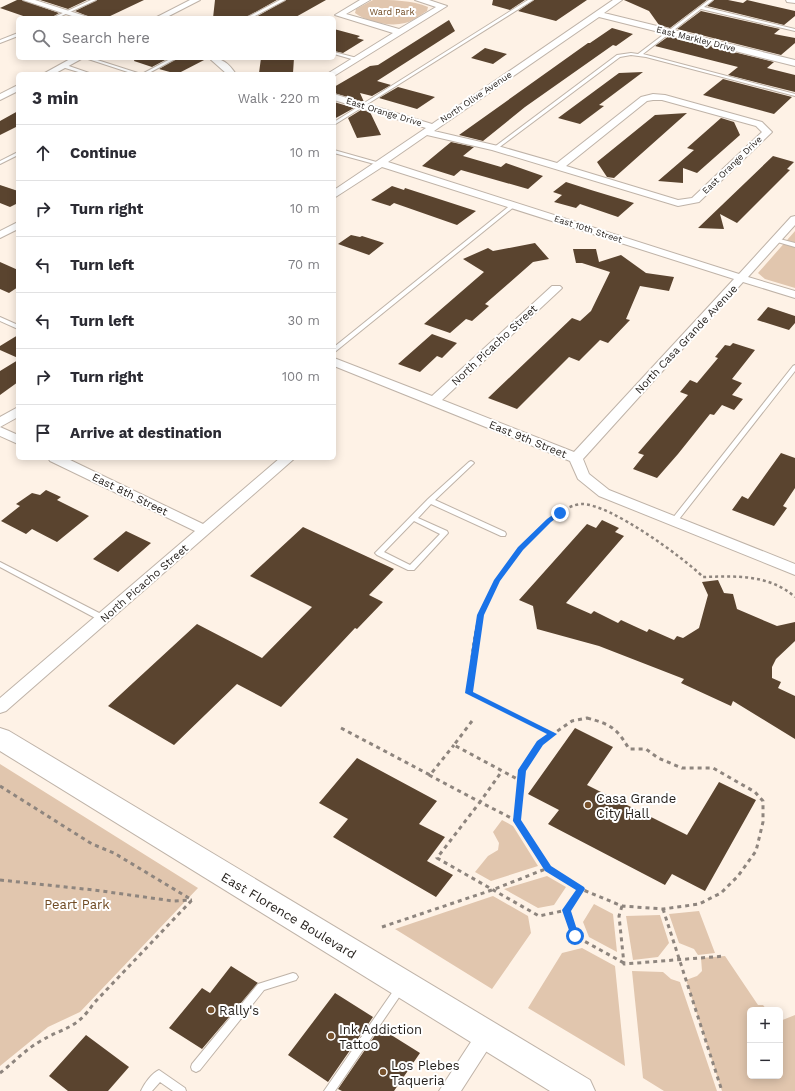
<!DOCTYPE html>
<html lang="en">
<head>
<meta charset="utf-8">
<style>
  :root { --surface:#fff; --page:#f7f7f7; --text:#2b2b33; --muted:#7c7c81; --line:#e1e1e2 }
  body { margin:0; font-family:"Work Sans",sans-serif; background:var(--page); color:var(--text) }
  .controls { position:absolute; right:12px; bottom:12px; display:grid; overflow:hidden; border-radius:6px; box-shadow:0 2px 10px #0003 }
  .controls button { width:36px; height:36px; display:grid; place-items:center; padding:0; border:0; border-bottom:1px solid var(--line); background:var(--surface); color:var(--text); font:20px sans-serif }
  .stop { position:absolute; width:12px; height:12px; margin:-9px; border:3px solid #1a73e8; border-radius:50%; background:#fff }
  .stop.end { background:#1a73e8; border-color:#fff; box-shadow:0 1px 4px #0008 }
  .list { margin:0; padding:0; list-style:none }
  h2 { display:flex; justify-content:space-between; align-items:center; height:52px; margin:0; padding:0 16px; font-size:17px }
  h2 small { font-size:13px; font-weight:400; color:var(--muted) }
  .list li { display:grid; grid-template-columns:26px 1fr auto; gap:12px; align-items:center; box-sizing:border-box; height:56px; padding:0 16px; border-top:1px solid var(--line) }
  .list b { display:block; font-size:15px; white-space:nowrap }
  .list em { font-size:13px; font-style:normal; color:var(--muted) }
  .icon { flex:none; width:22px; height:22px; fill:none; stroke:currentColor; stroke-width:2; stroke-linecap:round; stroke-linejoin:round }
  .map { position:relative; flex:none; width:795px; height:1091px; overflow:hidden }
  .search { position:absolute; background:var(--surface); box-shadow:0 2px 10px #0003; left:16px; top:16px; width:320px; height:44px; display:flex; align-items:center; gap:10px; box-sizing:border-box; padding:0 14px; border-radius:6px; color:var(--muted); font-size:15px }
  .panel { position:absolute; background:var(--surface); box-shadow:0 2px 10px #0003; left:16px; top:72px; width:320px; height:388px; border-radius:6px }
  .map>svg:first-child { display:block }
  .green { fill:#e1c6ae }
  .building { fill:#5a442f }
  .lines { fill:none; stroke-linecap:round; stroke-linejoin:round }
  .service-casing { stroke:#bfb3a8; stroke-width:2 }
  .minor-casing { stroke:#bfb3a8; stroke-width:2 }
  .primary-casing { stroke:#bfb3a8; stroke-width:2 }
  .path-far1 { stroke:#8e857e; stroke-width:2.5; stroke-dasharray:3 3; stroke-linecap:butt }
  .path { stroke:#8e857e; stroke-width:3; stroke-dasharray:4 4; stroke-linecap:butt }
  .service { fill:#fff; fill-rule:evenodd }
  .minor { fill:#fff; fill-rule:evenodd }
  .primary { fill:#fff; fill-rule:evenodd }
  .route { fill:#1a73e8 }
  .poi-dot { fill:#77522d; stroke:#fff; stroke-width:1.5 }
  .labels { text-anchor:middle; stroke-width:4; stroke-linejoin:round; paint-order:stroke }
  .far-park-label { font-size:9px; fill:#704a23; stroke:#fff }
  .far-street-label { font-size:9px; fill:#241f1b; stroke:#fff }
  .street-label { font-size:11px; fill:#241f1b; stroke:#fff }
  .near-poi-label { font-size:13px; fill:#241f1b; stroke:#fff; text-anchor:start }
  .near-park-label { font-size:13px; fill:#704a23; stroke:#fff }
  .near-street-label { font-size:13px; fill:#241f1b; stroke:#fff }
</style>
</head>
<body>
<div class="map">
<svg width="795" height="1091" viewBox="0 0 795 1091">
  <rect width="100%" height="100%" fill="#fef2e6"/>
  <path class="green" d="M373,0c18,0 40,0 55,7l-1,4c-7,4 -15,11 -22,12 -15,4 -38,-1 -50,-10l1,-4z
    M795,231v57l-30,-9 -7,-6z
    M0,764l198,124 -118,124 -32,15 -48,39z
    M502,820l11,6 25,40 -47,15 -16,-9 13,-16 10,-6 1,-7 -6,-11z
    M547,876l19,11 -12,18 -16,3 -34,-19z
    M493,896l35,20 3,17 -39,56 -97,-60z
    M594,904l19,10 4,38 -28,-15 -6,-15z
    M699,911l16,42 -17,2 -4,-6 -15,-6 -10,-29z
    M660,915l9,28 -11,14 -25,3 -7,-44z
    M582,948l33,18 10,100 -97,-58 34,-55z
    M725,956l33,49h5l4,5h-17v66h30v-55l15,-6v76h-73l-36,-111 11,-4 5,-5 -1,-13z
    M632,971l31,1 8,7 9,3 37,109h-53l-21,-13z"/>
  <path class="building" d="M17,0h5l37,13 -8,5h-22l-29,-10z
    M40,0h47l-19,9z
    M97,0h47l-38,18h-14l-17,-7z
    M215,0h62l-32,18h-32z
    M286,0h40l-32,18h-40z
    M493,0h32l-15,10 -18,-5z
    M534,0h53l-31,21 -38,-10z
    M624,0h83l-37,28 -11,-3 -10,-14z
    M714,0h14l15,3 4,-3 48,11v5l-11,9 -77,-19z
    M701,11l79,18 -6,5 21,4v5l-14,12 -104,-26z
    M449,20l6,11 -78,50 14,4 -19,11 -12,-3 4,9 -30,-9v-6l36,-21 8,-1z
    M612,28l21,6 -17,12 -3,-1 -88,62 -42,34 -24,-6 129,-92h2z
    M334,29l26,7 -3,2 7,2 -21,13 -9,-2z
    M669,36l105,26 -7,6 28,7v17l-67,-17 10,-8 -83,-21z
    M485,48l22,6 -14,10 -22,-6z
    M135,58h34l-17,9 -18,-6z
    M178,58h30l-31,16 -18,-5z
    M261,58h33l-1,15h-34z
    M643,72l-44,33 5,1 -24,18 -22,-6 61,-45z
    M723,79l69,18 -18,17 -71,-19z
    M398,87l37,10 -18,12 -38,-11z
    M334,102l20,6 -20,11z
    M361,110l9,2 11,23 -24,3 -9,-20z
    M18,111v15l-18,9v-14z
    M687,113l-73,65 -7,-1 -10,-15 58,-47z
    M721,118l13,4 6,13 -43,38 -14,-5v15l-25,-2 36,-31 -7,-2z
    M451,142l23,5 -11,9 38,11 5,-4 37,13 -15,13 -67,-19 -7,6 -32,-10z
    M773,156l21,6 -7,7 3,1 -53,53 -17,-9 4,15 -26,-1z
    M566,182l25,8 43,13 -16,14 -38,-13 -4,4 -22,-6 8,-7 -9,-3z
    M0,185l18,6v12l-8,4 -10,-4z
    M392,186l12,4 1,-2 71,23 -19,14 -63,-22 -4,3 -19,-6z
    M351,235l9,2 2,-1 22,7 -15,12 -31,-11z
    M535,243l14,16 -16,3 -48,42 4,2 -17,15 -6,-2 -16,14 -26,-9 60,-52 -21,-13 25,-11 5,3z
    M573,249h23l3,13 22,-7 25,18 28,4 -5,14 -29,-5 -14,33 4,1 -22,23 -8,-3 -21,21 -10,-4 -52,52 -29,-11 84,-80 8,3 11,-10 19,-39 -28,-9h-6z
    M0,262l18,8v17l-9,6 -9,-4z
    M768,307l27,9v7l-6,7 -32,-10z
    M432,334l25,9 -15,15 -5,-2 -17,16 -22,-8z
    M18,335v23l-18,-8v-4z
    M733,343l22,7 -23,29 10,4 -10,12 11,4 -9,11 -12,-5 -8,10 -4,-1 -32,40 -21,24 -24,-9 11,-14 -6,-2 50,-58 -8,-3 10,-12 7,3 21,-25 -3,-1 10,-12 5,1z
    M18,360v22l-18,13v-24z
    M781,453l14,5v30l-12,18 4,2 -13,18 -42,-16 10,-14 6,3z
    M46,490l15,7 -4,3 32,16 -32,26 -25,-13 -6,5 -25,-13 19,-15 -4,-2 16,-11 8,2z
    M602,520l17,8 -4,4 9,4 -58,67 25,11 3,-3 24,12 3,-3 26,12 2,-3 25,11 3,-4 6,2 16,-10 9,-33 -6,-13 16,-2 6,13 9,1 4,15 40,17 18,-4v19l-19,18 -4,8v11l9,4 -3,6 17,8v43l-62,-38 -2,5 -50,-23 3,-4 -85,-33 -62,-17 -4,-23 -14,-6 68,-76 9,4z
    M303,527l91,42 -25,26 14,7 -26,27 -2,-1 -74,79 -44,-23 -63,61 -66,-39 89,-82 65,34 50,-51 -62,-31z
    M126,531l25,12 -33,29 -25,-13z
    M575,728l38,19 -26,38 100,50 32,-53 37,18 -51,91 -33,-17 -7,11 -117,-61 11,-14 -31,-16z
    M357,758l80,43 -18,23 26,13 -18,24 26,14 -17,22 -103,-60 15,-18 -29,-16z
    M231,966l27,17 -56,66 -33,-21 33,-40 8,5z
    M335,993l38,24 -45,65 -40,-27z
    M380,1028l40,25 -26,38h-52l-4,-2z
    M86,1035l43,32 -21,24h-40l-19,-15z"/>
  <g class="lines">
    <defs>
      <path id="service" d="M91,0h5l-39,18h-5z
        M280,0h5l-34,18h-5z
        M528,0h5l-199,125v-3z
        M709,0h4l-9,7 91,22v2l-94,-22 -58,45 152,40v2l-149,-39 -15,-2 -11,2 -123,92 -4,-1 124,-93 14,-2 7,1z
        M18,33v3l-18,7v-3z
        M334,52l23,6v1l-2,1 -21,-6z
        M85,58h6l50,16h-7z
        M172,58h5l-30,16h-5z
        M62,65h4l26,9h-7l-23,-7z
        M334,150l46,13v1l-2,1 -44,-12z
        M18,152v3l-18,9v-3z
        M513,203l2,1v2l-179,145 -2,1v-5z
        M776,238l19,5v4l-21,-6v-2z
        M0,317l18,8v4l-18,-8z
        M795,365v6l-119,152h-4l-1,-2 1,-2 121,-153z
        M471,461l2,1 1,1 -1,1 -38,36 70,32 1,2 -1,2h-4l-70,-32 -13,14 29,13 1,2 -34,37h-6l-31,-15 -2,-2 2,-2 51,-52 41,-37zM414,521l26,13 -30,31 -26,-13z
        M0,562l105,54 1,2 -1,2h-6l-99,-53z
        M293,973l3,1 2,3 -2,3 -32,10 -64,80 -4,2 -4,-2 -1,-3 1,-3 66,-80z
        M401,983l3,1 2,3 -2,3 -69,101h-11l74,-107z
        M159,1070l26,18 1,3h-13l-13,-9 -8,9h-11c3,-7 11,-18 18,-21z"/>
      <path id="minor" d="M23,0h12l56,18h-13z
        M190,0h10l-35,18h-10z
        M360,0h10l-24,14 53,15 37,-22 -21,-7h14l18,6 -113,70v-2h-7l66,-41 -58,-18z
        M613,0h9l-18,13 191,47v6l-196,-49 -165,114 64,15 59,17 84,-66 12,-3 12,1 97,27 10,10 -2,2 -71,68 -21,4 -186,-56 -65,-15 -39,27 351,112 52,-57 4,-1v9l-47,52 47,14v7l-52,-16 -160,177 6,15 20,16 186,74v11l-196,-79 -21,-17 -8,-18 -236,-95v-8l98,38 120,-110h8l2,2 -2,2 -118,110 132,52 160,-173 -352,-112 -48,31v-8l92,-62 -92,-28v-6l98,30zM653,100h9l94,26 6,6 -70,66 -14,2 -112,-34 81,-65z
        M786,0h9v3l-8,-1z
        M72,58h11l-29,16h-11z
        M209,58c14,0 19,5 27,16h-9z
        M18,85v6l-18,9v-6z
        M18,222v7l-18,9v-7z
        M18,407v10l-18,10v-10z
        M0,427l18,8v9l-18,-8z
        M48,458h18l137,66 77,-66h15l-289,253 -6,2v-15l195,-167 -145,-70z
        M487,1026l7,2 3,7 -36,56h-22l41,-63z"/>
      <path id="primary" d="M0,728l9,3 581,349 5,11h-45l-550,-340z"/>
    </defs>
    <use href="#service" class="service-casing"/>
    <use href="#minor" class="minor-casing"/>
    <use href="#primary" class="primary-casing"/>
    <path class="path-far1" d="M518,717l-49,-24c2,-25 3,-54 11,-78 11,-31 67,-110 102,-111 28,0 101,53 121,73 32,-1 66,-3 92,20"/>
    <path class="path" d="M516,716l37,18
      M587,718c23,6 30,10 42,31h17l12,9 24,10h31l42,24 8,9v21l-7,29 -18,25 -17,17 -22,11 -36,5 -41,-3 -41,-17 -33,-21 -31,-47 5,-51 18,-27 32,-22z
      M472,721l-18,24 67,36
      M341,728l89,47 24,-30
      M429,775l51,27 22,-31
      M0,786l92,58 22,9 78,47
      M517,821l-37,-19 -43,56 102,58 28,-6
      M0,880l94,10 79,11 19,-1
      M581,889l-14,21 8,26 49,27
      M622,906l-3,10 5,48 101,-8
      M663,909l59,182
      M382,927l110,-37 56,-22
      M0,1073c13,-10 25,-23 39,-31 26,-16 36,-11 55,-39l98,-103"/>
    <use href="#service" class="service"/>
    <use href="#minor" class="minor"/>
    <use href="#primary" class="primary"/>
  </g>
  <path class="route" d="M558,511l5,2 -12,9 -28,28 -23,31 -16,34 -11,77 84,42 -14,11 -17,26 -5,49 30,46 33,21 1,2 -14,22 8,25 -4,4 -4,-4 -9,-26 14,-20 -31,-19 -32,-50 5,-51 19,-29 10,-7 -82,-41 12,-78 17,-35 24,-33 29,-28z"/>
  <g class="poi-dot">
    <circle cx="588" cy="805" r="4"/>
    <circle cx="211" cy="1010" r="4"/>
    <circle cx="331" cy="1036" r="4"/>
    <circle cx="383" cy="1072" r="4"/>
  </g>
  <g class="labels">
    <g class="far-park-label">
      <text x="392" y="15">Ward Park</text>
    </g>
    <g class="far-street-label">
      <text transform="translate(696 39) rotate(14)" y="3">East Markley Drive</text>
      <text transform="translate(476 97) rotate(-34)" y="3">North Olive Avenue</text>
      <text transform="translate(384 112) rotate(17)" y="3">East Orange Drive</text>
      <text transform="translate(732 165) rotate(-44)" y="3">East Orange Drive</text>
      <text transform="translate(588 229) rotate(18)" y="3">East 10th Street</text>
    </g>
    <g class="street-label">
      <text transform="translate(686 339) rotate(-47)" y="4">North Casa Grande Avenue</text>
      <text transform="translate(494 345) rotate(-43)" y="4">North Picacho Street</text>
      <text transform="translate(528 439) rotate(22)" y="4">East 9th Street</text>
      <text transform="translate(130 494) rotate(26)" y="4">East 8th Street</text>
      <text transform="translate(144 583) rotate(-41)" y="4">North Picacho Street</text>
    </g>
    <g class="near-poi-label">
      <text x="596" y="803">Casa Grande<tspan x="596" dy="15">City Hall</tspan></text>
      <text x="219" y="1015">Rally's</text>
      <text x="339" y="1034">Ink Addiction<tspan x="339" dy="15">Tattoo</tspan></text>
      <text x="391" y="1070">Los Plebes<tspan x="391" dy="15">Taqueria</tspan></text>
    </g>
    <g class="near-park-label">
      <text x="77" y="909">Peart Park</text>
    </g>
    <g class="near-street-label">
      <text transform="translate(289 915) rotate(31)" y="5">East Florence Boulevard</text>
    </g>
  </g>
</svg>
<div class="controls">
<button>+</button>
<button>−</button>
</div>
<div class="stop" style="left:575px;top:936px"></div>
<div class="stop end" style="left:560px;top:513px"></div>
<div class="search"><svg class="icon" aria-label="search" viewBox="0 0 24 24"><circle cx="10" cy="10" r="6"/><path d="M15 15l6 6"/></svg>Search here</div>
<section class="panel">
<h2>3 min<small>Walk · 220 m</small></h2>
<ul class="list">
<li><svg class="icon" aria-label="ahead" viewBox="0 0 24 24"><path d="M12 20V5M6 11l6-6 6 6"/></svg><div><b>Continue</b></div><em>10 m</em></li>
<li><svg class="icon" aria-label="right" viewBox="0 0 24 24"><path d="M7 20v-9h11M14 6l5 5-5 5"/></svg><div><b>Turn right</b></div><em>10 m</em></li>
<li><svg class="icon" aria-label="left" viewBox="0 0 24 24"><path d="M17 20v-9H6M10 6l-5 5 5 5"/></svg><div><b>Turn left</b></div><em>70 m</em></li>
<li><svg class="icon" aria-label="left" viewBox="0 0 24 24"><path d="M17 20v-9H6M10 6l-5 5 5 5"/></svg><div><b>Turn left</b></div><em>30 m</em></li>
<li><svg class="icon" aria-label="right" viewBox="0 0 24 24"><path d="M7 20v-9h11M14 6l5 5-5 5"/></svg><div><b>Turn right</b></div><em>100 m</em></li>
<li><svg class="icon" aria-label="arrive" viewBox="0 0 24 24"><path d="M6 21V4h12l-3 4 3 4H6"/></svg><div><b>Arrive at destination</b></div></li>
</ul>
</section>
</div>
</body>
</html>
